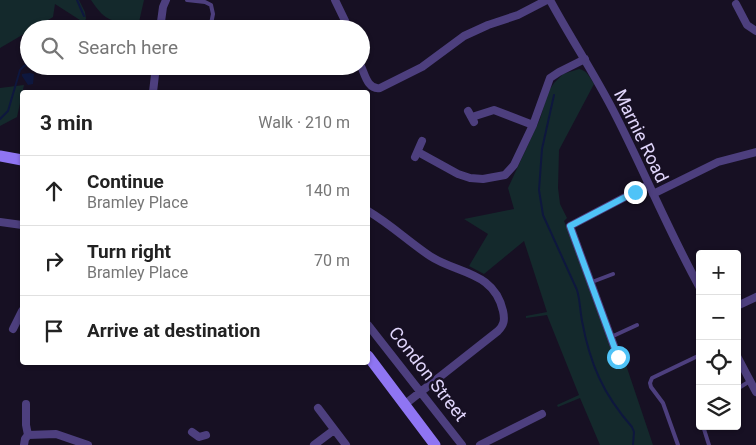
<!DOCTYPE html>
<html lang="en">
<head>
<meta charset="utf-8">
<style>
  :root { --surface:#fff; --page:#f2f2f2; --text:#222; --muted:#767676; --line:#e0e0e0 }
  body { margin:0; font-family:Roboto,sans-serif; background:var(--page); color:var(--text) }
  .controls { position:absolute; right:15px; bottom:15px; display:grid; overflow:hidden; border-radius:5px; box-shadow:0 1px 4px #0004 }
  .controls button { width:45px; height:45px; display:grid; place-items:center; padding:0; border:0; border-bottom:1px solid var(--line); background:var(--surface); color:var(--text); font:25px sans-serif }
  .stop { position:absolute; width:15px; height:15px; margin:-11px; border:4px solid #4fc3f7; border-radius:50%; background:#fff }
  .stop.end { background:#4fc3f7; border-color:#fff; box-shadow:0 1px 5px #0008 }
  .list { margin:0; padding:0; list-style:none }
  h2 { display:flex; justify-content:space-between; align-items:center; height:65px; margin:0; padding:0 20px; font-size:21px }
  h2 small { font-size:16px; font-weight:400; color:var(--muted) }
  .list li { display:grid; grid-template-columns:32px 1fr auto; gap:15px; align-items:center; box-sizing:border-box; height:70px; padding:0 20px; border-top:1px solid var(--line) }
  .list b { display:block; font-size:19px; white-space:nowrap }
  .list p { margin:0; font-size:16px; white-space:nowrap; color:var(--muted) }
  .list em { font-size:16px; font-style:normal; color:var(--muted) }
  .icon { flex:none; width:28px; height:28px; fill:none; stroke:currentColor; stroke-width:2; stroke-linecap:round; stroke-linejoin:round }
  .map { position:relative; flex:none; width:756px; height:445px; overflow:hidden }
  .search { position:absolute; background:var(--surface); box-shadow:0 1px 4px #0004; left:20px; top:20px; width:350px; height:55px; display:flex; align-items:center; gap:12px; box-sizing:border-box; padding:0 18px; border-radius:28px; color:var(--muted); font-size:19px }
  .panel { position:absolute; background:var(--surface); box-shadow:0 1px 4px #0004; left:20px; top:90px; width:350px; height:275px; border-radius:5px }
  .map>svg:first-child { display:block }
  .green { fill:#14292c }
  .water { fill:#0e173e }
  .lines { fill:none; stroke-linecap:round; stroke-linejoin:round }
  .stream { stroke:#0e173e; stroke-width:2 }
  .service { stroke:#4d3f7e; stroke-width:4 }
  .minor { stroke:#4d3f7e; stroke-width:8 }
  .secondary { stroke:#8f75f3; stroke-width:11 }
  .route { stroke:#4fc3f7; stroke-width:6 }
  .labels { text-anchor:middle; stroke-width:5; stroke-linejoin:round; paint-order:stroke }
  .street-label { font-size:18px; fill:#e1d6fc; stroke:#171023 }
</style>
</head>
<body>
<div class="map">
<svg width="756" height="445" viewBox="0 0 756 445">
  <rect width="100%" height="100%" fill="#171023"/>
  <path class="green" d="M0,0h79l6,12 1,7 -3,3 -28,-18 -2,13 -20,12h-4v2l-29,17z
    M91,0h53l-5,22c-27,-1 -32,2 -48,-22z
    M579,69c8,1 11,9 15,15l-35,66 -1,38 2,16 7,14 -3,3 18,42 34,98 8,-2 29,86h-53l-20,-47 -22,9 -1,-2 22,-10 -32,-80 -21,3v-2l21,-4 -23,-71 -40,33 -15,-8 19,-32 -24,-15 50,-10 -6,-21 32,-69 8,-27 6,-9 9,-9z
    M24,85l-7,32 -17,9v-38z"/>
  <path class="water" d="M30,73l4,1 -1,10 -5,1 -6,-9v-2z"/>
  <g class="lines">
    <path class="stream" d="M77,0l7,16
      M554,95l-12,54 -3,41 4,25 34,75c3,10 3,20 5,31 8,43 21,73 50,106l2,5 -1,13
      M0,119l8,-8 12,-41 4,-4 5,-2"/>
    <path class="service" d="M187,0l18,2 6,3 2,9 -3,15
      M592,282l21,-8
      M611,337l26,-12
      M737,389l13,-8
      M700,412v7
      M703,426l6,19
      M678,445l-15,-42 -12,-16 -1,-4 2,-5 48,-23"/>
    <path class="minor" d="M335,0l14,29
      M550,0c21,39 46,76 66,116 29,57 53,116 84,172
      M736,4l11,21 9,6
      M160,29l3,-22 3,-7
      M361,66c4,9 7,24 19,22l42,-21 42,-31 24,-11 30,-10 29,-15
      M153,92l3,-26
      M468,111l6,11
      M472,117l22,-7 39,15
      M418,152l40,22 12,4 13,1 22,-4 9,-10 19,-40 17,-47 9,-6 26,-13
      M415,157l7,-16
      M653,194l65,-32 38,-10
      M368,211c22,13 40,30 62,45 27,18 64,15 73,55 2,9 1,14 -5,20l-94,74
      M0,222l22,3
      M737,306l19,-9
      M368,325l94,120
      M13,329l9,-18
      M737,356l19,36
      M618,357l-48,-131 78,-41
      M26,404v21l2,10
      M318,408l28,37
      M192,432l7,5 7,-2
      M28,435l28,-1 32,11
      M24,445l1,-6 3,-4
      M314,445l20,-15
      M480,445l62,-31"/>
    <path class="secondary" d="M0,156l22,4
      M368,356l67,89"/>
  </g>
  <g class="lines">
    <path class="route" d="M618,357l-48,-131 65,-34"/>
  </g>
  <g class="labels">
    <g class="street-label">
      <text transform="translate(641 136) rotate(64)" y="6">Marnie Road</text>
      <text transform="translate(428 374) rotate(52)" y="6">Condon Street</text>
    </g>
  </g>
</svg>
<div class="controls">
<button>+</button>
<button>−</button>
<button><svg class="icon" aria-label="locate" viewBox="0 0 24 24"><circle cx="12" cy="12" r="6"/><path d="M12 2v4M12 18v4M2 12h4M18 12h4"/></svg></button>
<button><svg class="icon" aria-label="layers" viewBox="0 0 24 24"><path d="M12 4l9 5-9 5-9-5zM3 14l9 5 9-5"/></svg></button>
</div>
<div class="stop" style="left:618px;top:357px"></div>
<div class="stop end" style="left:635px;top:192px"></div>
<div class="search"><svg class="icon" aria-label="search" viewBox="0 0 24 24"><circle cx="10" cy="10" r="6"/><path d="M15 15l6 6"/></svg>Search here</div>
<section class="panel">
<h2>3 min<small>Walk · 210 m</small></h2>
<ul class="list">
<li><svg class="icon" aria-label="ahead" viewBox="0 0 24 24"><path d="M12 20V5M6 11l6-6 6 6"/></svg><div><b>Continue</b><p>Bramley Place</p></div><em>140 m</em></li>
<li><svg class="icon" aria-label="right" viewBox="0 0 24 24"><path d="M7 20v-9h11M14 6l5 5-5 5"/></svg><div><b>Turn right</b><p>Bramley Place</p></div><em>70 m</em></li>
<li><svg class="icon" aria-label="arrive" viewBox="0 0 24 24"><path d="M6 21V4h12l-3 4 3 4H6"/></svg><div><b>Arrive at destination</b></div></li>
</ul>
</section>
</div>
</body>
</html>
